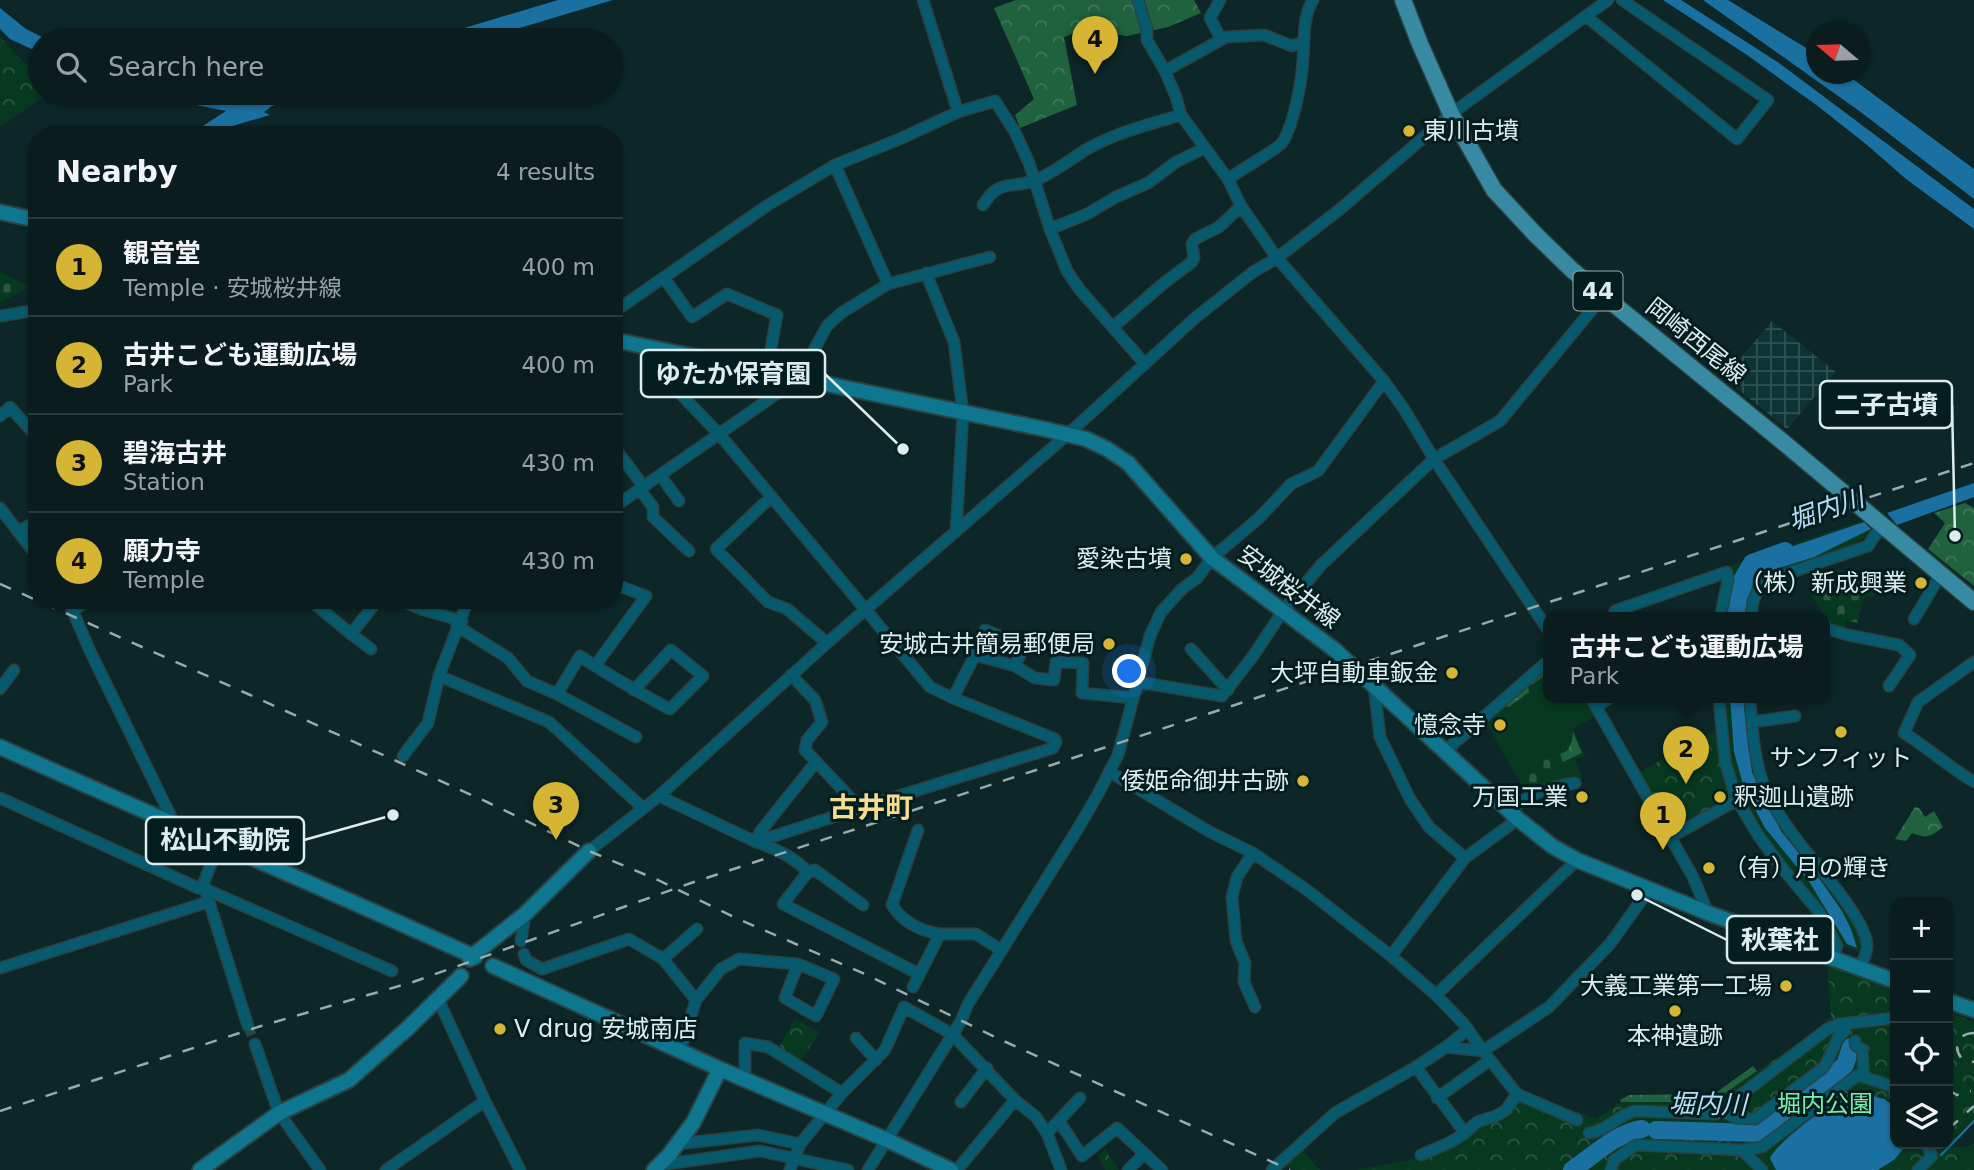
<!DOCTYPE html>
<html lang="en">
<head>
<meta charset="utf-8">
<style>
  :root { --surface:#0a1c1d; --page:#132526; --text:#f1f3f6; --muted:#99a1a4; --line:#2a3a3b; --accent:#d6b534 }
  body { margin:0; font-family:"DejaVu Sans","Noto Sans JP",sans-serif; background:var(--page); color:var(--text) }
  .controls { position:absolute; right:21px; bottom:21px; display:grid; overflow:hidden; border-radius:14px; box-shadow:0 2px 5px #0004 }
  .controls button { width:63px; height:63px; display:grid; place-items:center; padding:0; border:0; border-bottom:2px solid var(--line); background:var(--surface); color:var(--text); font:35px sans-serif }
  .compass { position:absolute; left:1806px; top:21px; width:63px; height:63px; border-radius:50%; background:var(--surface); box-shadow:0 2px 5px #0004; rotate:289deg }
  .you { position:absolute; left:1130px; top:672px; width:24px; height:24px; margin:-18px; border:5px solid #fff; border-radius:50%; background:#1a73e8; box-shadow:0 0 0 10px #1a73e833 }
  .badge { display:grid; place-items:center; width:46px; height:46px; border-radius:50%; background:var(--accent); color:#111; font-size:23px; font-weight:700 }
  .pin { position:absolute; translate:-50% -58px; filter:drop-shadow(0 2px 4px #0008) }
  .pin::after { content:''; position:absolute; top:37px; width:24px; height:21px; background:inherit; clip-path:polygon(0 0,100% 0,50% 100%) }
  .popup { position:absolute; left:1543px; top:612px; width:287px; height:91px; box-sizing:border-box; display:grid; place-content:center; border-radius:14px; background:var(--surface); filter:drop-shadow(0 2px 5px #0005); font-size:23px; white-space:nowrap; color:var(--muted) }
  .popup b { font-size:26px; color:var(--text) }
  .popup::after { content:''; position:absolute; left:50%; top:100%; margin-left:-14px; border:14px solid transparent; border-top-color:var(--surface) }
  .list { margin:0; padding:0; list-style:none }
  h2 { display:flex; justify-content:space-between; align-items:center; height:91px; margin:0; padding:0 28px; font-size:30px }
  h2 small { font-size:23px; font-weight:400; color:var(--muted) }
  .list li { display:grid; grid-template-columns:46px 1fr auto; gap:21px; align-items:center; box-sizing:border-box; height:98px; padding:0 28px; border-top:2px solid var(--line) }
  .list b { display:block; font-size:26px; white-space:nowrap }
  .list p { margin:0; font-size:23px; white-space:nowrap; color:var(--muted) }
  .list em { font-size:23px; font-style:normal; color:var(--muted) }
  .icon { flex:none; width:38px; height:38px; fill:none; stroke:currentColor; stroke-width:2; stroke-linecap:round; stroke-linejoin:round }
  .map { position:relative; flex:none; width:1974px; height:1170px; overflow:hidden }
  .search { position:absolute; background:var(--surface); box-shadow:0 2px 5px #0004; left:28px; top:28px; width:595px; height:77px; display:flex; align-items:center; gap:18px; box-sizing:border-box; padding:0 24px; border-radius:38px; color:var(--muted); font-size:26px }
  .panel { position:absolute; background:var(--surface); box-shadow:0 2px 5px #0004; left:28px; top:126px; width:595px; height:483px; border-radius:28px }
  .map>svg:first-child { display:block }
  .industrial { fill:url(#industrial-grid) }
  .green { fill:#073920 }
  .forest { fill:url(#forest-crowns) }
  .cemetery { fill:url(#cemetery-stones) }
  .park { fill:url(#park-crowns) }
  .water { fill:#1a70a0 }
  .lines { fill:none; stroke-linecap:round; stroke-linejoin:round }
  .stream { stroke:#1a70a0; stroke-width:2.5 }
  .river { stroke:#1a70a0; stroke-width:18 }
  .street-tunnel { stroke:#2c4445; stroke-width:10; stroke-dasharray:10 5; stroke-linecap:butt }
  .street-casing { stroke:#2a4243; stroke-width:13 }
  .secondary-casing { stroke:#2a4243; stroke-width:18 }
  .primary-casing { stroke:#2a4243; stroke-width:19 }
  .street { stroke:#075a6d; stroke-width:10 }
  .secondary { stroke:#0e768e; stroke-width:14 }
  .primary { stroke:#378aa1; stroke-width:16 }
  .rail { stroke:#99abac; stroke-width:2.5; stroke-dasharray:12 12; stroke-linecap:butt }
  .poi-dot { fill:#d6b534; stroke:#041d1e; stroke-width:2.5 }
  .labels { text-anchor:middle; stroke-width:6; stroke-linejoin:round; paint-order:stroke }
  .shield { fill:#041d1e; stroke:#9caeae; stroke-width:2 }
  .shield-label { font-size:23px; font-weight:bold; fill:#ddecec }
  .poi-label { font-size:24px; fill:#ddecec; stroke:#041d1e; text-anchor:end }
  .street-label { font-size:24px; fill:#ddecec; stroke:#041d1e }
  .park-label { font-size:24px; fill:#7dedac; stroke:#041d1e }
  .water-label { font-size:26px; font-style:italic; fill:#b5dbf7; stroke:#041d1e }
  .quarter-label { font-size:28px; font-weight:bold; fill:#f4dd8f; stroke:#041d1e }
  .leader { fill:none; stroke:#ddecec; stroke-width:2.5 }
  .callout-dot { fill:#ddecec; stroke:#041d1e; stroke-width:2.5 }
  .callout { fill:#041d1e; stroke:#ddecec; stroke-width:2.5 }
  .callout-label { font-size:26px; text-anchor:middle; font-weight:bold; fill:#ddecec }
</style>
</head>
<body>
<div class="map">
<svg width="1974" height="1170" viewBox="0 0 1974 1170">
  <defs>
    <pattern id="industrial-grid" width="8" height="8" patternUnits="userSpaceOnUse" patternTransform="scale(1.75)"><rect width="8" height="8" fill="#0d3334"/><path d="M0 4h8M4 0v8" fill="none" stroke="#305152"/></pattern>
    <pattern id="forest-crowns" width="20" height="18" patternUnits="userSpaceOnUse" patternTransform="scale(1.75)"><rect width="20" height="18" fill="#20613e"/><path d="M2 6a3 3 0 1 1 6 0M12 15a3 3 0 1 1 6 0" fill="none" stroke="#40785a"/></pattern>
    <pattern id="cemetery-stones" width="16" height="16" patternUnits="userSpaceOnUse" patternTransform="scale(1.75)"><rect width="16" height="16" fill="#073920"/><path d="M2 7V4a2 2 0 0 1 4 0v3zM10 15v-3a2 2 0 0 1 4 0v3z" fill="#2b5641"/></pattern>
    <pattern id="park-crowns" width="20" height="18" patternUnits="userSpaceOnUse" patternTransform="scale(1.75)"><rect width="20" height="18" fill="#073920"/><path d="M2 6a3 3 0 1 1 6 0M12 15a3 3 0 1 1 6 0" fill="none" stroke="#2b5641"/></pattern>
  </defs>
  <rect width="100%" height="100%" fill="#0d2627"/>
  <path class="industrial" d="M1772,321l64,51 -49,57 -63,-51z"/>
  <path class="green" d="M1860,521l13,12c-17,10 -33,19 -51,25 -21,8 -44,11 -64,21l-12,39h-20l2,-18 6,-21 -4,-13z
    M1541,671l7,10v17h11l4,6 10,-6h12l11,18 -23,13 12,27 -10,4 8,19 -30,2 -27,11 -41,-71z
    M1724,698h23l5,66 11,30 71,96 17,29 10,23 -1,10 -17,-6 -23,-38 -48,-59 -26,-43 -15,-35 -7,-48z"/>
  <path class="forest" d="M1016,0h178l7,13 -33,14 -41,9 -42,-7 -21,8 13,68 -57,23 -5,-13 19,-16 -40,-91z
    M1965,503l9,5v78l-46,-37 17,-26 -11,-10z
    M1541,671l3,5 -16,11 1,5 -20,15 -3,-1 -20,17 -1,-2z
    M1573,732l9,21 -19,9 -3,-8 7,-3 5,-10z
    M1915,807l4,1 6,9 9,-6 9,16c-13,10 -15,12 -31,6l-6,8 -11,-2z
    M1753,1066l4,5 -40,28 -12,5 -44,-2h-40l-1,-2 9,-5 85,-1z"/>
  <path class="cemetery" d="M0,272l29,15 -29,16z
    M1839,569l43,17 -9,11 -8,-1 -8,27 -12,-3 2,13 -15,-6 -20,-31 4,-23z
    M1547,757l5,8v14l-23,10 -8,-15z"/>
  <path class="park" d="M0,37l40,42v14h8l-48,34z
    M1717,729l14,67 -2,4 -57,34 -34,-61z
    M1827,963l68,27v154h53v-132l26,10v97l-18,17 -5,11h14l9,-3v26h-618l64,-12 57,-35 26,-8 20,-23 73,27 25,-17h40l44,2 12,-5 100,-69 14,-14z
    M795,1019l25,13 -19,28 -22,-13z
    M1105,1150l14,20h-14l-7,-15z
    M1303,1151l16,18 2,1h-26l-8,-3 4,-9z"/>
  <path class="water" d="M558,0h55l-133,40h-56z
    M1663,0h18l98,63 195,146v20l-68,-50 -39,-34 -48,-38 -72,-52z
    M1703,0h25l88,54v20h30l128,95v30l-112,-86z
    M0,8l26,21 22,11h-8v13l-30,-14 -10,-10z
    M149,93h73l16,2 8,-2h68l-42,13 -8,6 6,3 -41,12 -12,8h-28l37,-24 -45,-9z
    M1974,483v14l-77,28 -10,-12z
    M1864,522l7,7 -57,28 -59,19 -11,42h-14l4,-26 5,-14 7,-11 33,-16z
    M1730,698h13l9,74 29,59 40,50 21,30 9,18 6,19 -10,-4 -37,-61 -45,-55 -21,-40 -10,-36z
    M1857,1092l27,7 11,8v37h5l-1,4 4,1 -8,10 -17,11h-102l-6,-12c8,-17 69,-63 87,-66z"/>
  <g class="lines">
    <path class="stream" d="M1941,1155l33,-34"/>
    <path class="river" d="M1733,618l4,-29 15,-26 33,-12
      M1656,1130l101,3 10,-6 71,-56 7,-6 6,-18
      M1572,1170c21,-14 44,-37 70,-41"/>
    <path class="street-tunnel" d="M248,1026l7,18"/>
    <defs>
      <path id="street" d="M923,0l35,112
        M1138,0l9,29v11l18,31 11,26 5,18
        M1220,0l-10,18 11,21
        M1587,17l150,122 31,-39 -146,-100
        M1165,71l61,-34 38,-2 28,11 12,-4
        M835,165l53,119
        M1228,179c8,-6 51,-31 54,-36 12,-18 20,-63 21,-84 2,-21 -1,-41 10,-59
        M983,205c16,-26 26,-16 50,-24 18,-6 40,-24 56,-33 29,-16 61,-24 92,-33l47,64 13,27 36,52 107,123 20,28 30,50 114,171
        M1050,229l37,-15 29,-17 32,-14 28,-21 29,-14
        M926,273l28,69 9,71 -7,119
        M664,278l28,39 35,-23 50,21 -10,56
        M614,312l154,-107 67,-40 67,-27 56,-26 37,-11 20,31 14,31 21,66 17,42 13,19 65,74
        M0,316l37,-6
        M1113,327l51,-44 28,-21 2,-4 -2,-14 3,-5 24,-12 22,-21
        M643,347l4,12 73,76 210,252 23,11 102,41 1,3 -3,6 -193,60 -104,34 -97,-46
        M0,416l10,-9 27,30
        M614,447l30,40
        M660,475l19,26
        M640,490l13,17v10l36,34
        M771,497l-55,52 52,53 19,7 40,34
        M614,507l184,-128 29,-53 14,-13 47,-29 102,-27
        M0,508l37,48
        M18,532l19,-11
        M614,584l32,12 -51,70c25,15 49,30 75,43l33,-33 -32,-26 -37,40
        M68,600l22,51 85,174
        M310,600l41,34 27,-34
        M400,600l21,9 41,12
        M74,611l13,-11
        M1613,618l2,-7 112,-39 1,8 -8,38
        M1751,618l2,-17 9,-19 106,-36 7,-11 9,-7
        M1914,619l27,-45
        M457,626l51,32 19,23 30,13 79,43
        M1824,628l24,7 51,10 11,10 -21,31
        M351,634l20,15
        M1191,649l37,41
        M975,655l40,11 20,12 19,2 2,-18 27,1 -1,30 51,5
        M1974,662l-56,40 -14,31c24,15 45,34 70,49
        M791,675l24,25 7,22 -15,18 -2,10 55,58
        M439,676l110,46 94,86
        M1138,682l84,14 31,-40 30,-45 38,-46 113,-106 66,-38 104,-126
        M1374,686l6,51 30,62 19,28 36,31
        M0,689l14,-19
        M557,694l23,-38 15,10
        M953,698l22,-43 10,-25 39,16 -9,20
        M1591,698l102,179 15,36
        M1719,698l6,64 12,38 21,35 25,34 36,43 18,34 -3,12
        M1750,698c2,31 4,62 15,91 8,19 22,38 35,55 16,21 68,77 67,103 0,7 -5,15 -7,21
        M1596,706l14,-8
        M1752,722l43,-6
        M1444,752l104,-91
        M403,756l25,-33 11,-47 29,-76
        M1110,772l100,60 43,21 54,37 84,66 45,39 28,29 19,27 34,43 60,26
        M0,798l198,90 7,1 187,82
        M1508,811c24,-18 37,-23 67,-28
        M918,830l-26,75c11,17 28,26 48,29
        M1669,838l68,-38
        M219,844l-15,38 1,7 43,137
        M589,851l70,-55 168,-153 240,-208 128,-117 58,-46 24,-14 62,-48 112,-96 157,-114
        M1253,853l-16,24 -5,20 4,44 9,22 -1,19 11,25
        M808,872c-13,-14 -33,-24 -52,-30l4,-10 56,-70
        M863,905l-48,-35 -7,2 -25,32 136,70
        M521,941l4,-27
        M524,954l2,6 16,9 87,-30 34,20 33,41 -16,50
        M1391,956l74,-98 53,-39
        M663,959l34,-30
        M0,968l208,-66
        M913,987l27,-53h36l25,16
        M1436,995l141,-135
        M438,999l47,102 35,69
        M696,1000l25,-31 18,-10 59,5 36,15 -18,37 -31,-18 13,-34
        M856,1038l20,22
        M1855,1041l1,5 6,3 2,28
        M255,1044l24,69 41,57
        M1446,1047l22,-18
        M1416,1067l49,66
        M745,1079v-36l23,4 74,46
        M1437,1098l53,-38
        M961,1102l26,-34
        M1726,1113l10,5 19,1 68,-51c9,-11 11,-31 22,-37
        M1059,1121l23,35 35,-28 45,42
        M1047,1133l33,-35
        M1589,1133c18,-2 29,-18 46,-22l81,3 110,-84 13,-6 56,-6
        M677,1144l81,-9 42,9
        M1742,1150l20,20
        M1421,1155l30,-13 14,-9 12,-11 19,-6 10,-6 11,-16
        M659,1165l101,-14 88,19
        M386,1170l99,-69
        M790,1170l10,-26 42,-51 43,-43 19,-43 48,27 63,66 21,17 11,16 14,37
        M868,1170l93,-149 7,-17 109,-174 21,-36 20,-39 32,-119 11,-24 21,-23 15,-11 15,-20 47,-40 32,-34 27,-13 66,-90
        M957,1170l58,-70
        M1128,1170l16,-16
        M1272,1170l63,-57 81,-46 30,-20 37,4 66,-44 61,-63 40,-56
        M1611,1170l3,-10 22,-15 106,5 20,-3 96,-72 36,12 1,8
        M1918,1170l14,-14 -6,-12"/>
      <path id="secondary" d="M0,212l37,8
        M614,340l430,89 42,10 21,10 21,14 84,95 123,92 183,169 34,27 25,14 131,53 187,68
        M0,747c158,71 317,138 475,210
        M470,959l2,-3 53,-42 64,-63
        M493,966l227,103 167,71 64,30
        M1948,1001l26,9
        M200,1170l79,-57 70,-33 59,-52 53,-52
        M654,1170l15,-15 24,-32 27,-54"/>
      <path id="primary" d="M1403,0l17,44 31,70 43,76 41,44 37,36 211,172 191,160"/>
    </defs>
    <use href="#street" class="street-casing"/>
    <use href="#secondary" class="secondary-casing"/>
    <use href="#primary" class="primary-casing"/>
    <use href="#street" class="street"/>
    <use href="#secondary" class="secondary"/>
    <use href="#primary" class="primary"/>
    <path class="rail" d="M0,584l248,110 239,108 102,49 69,29 78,38 131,57 132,64 291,131
      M1974,1033c-16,0 -22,14 -12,26l12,3
      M1948,1090l9,5 14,-4
      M0,1111l261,-85 152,-44 278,-99 1283,-420
      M1948,1127l6,-3 20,-18"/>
  </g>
  <g class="poi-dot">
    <circle cx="1409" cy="131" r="7"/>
    <circle cx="1186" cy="559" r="7"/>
    <circle cx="1921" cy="583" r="7"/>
    <circle cx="1109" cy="644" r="7"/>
    <circle cx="1452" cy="673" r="7"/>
    <circle cx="1500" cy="725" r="7"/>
    <circle cx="1841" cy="732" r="7"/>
    <circle cx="1303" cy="781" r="7"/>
    <circle cx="1582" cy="797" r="7"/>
    <circle cx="1720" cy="797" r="7"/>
    <circle cx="1709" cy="868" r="7"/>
    <circle cx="1786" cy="986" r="7"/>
    <circle cx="1675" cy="1011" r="7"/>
    <circle cx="500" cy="1029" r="7"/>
  </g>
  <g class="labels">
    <rect class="shield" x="1573.5" y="271.5" width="49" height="39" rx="5"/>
    <g class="shield-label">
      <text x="1598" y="299">44</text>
    </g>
    <g class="poi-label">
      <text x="1423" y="139" text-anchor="start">東川古墳</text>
      <text x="1172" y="567">愛染古墳</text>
      <text x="1907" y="591">（株）新成興業</text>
      <text x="1095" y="652">安城古井簡易郵便局</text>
      <text x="1438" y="681">大坪自動車鈑金</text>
      <text x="1486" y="733">憶念寺</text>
      <text x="1841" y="766" text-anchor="middle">サンフィット</text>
      <text x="1289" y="789">倭姫命御井古跡</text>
      <text x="1568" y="805">万国工業</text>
      <text x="1734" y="805" text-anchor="start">釈迦山遺跡</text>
      <text x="1723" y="876" text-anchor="start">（有）月の輝き</text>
      <text x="1772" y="994">大義工業第一工場</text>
      <text x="514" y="1037" text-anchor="start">V drug 安城南店</text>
      <text x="1675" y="1044" text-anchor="middle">本神遺跡</text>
    </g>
    <g class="street-label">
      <text transform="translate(1696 341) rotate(39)" y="8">岡崎西尾線</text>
      <text transform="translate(1289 587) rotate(37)" y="8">安城桜井線</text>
    </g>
    <g class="park-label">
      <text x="1825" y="1112">堀内公園</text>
    </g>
    <g class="water-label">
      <text transform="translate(1826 509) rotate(-19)" y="9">堀内川</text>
      <text transform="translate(1708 1104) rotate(1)" y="9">堀内川</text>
    </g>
    <g class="quarter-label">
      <text x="871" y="817">古井町</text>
    </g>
  </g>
  <path class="leader" d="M903 449L825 374M1955 536L1952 405M393 815L304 840M1637 895L1727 940"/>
  <g class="callout-dot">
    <circle cx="903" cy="449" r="7"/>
    <circle cx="1955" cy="536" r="7"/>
    <circle cx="393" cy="815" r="7"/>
    <circle cx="1637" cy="895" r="7"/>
  </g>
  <g class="callout">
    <rect x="641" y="350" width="184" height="47" rx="7"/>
    <rect x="1820" y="381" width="132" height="47" rx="7"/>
    <rect x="146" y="817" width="158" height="47" rx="7"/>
    <rect x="1727" y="916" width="106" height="47" rx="7"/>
  </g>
  <g class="callout-label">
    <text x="733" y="383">ゆたか保育園</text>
    <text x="1886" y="414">二子古墳</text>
    <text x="225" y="849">松山不動院</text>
    <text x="1780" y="949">秋葉社</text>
  </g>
</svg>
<div class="controls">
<button>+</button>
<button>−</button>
<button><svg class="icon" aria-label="locate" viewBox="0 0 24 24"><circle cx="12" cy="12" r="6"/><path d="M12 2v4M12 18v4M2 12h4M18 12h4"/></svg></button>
<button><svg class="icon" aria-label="layers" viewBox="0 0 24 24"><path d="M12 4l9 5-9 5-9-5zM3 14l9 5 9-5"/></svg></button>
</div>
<svg class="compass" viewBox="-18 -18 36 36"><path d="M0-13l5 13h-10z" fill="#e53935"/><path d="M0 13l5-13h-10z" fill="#99a1a4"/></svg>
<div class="you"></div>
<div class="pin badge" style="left:1663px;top:850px">1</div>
<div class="pin badge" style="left:1686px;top:784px">2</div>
<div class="popup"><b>古井こども運動広場</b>Park</div>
<div class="pin badge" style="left:556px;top:840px">3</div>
<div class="pin badge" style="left:1095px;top:74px">4</div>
<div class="search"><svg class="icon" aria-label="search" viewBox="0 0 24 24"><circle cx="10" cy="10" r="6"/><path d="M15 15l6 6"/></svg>Search here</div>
<section class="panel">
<h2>Nearby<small>4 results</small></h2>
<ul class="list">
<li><span class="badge">1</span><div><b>観音堂</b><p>Temple · 安城桜井線</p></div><em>400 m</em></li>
<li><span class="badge">2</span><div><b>古井こども運動広場</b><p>Park</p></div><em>400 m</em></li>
<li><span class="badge">3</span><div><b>碧海古井</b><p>Station</p></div><em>430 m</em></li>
<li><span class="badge">4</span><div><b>願力寺</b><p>Temple</p></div><em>430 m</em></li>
</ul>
</section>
</div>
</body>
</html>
